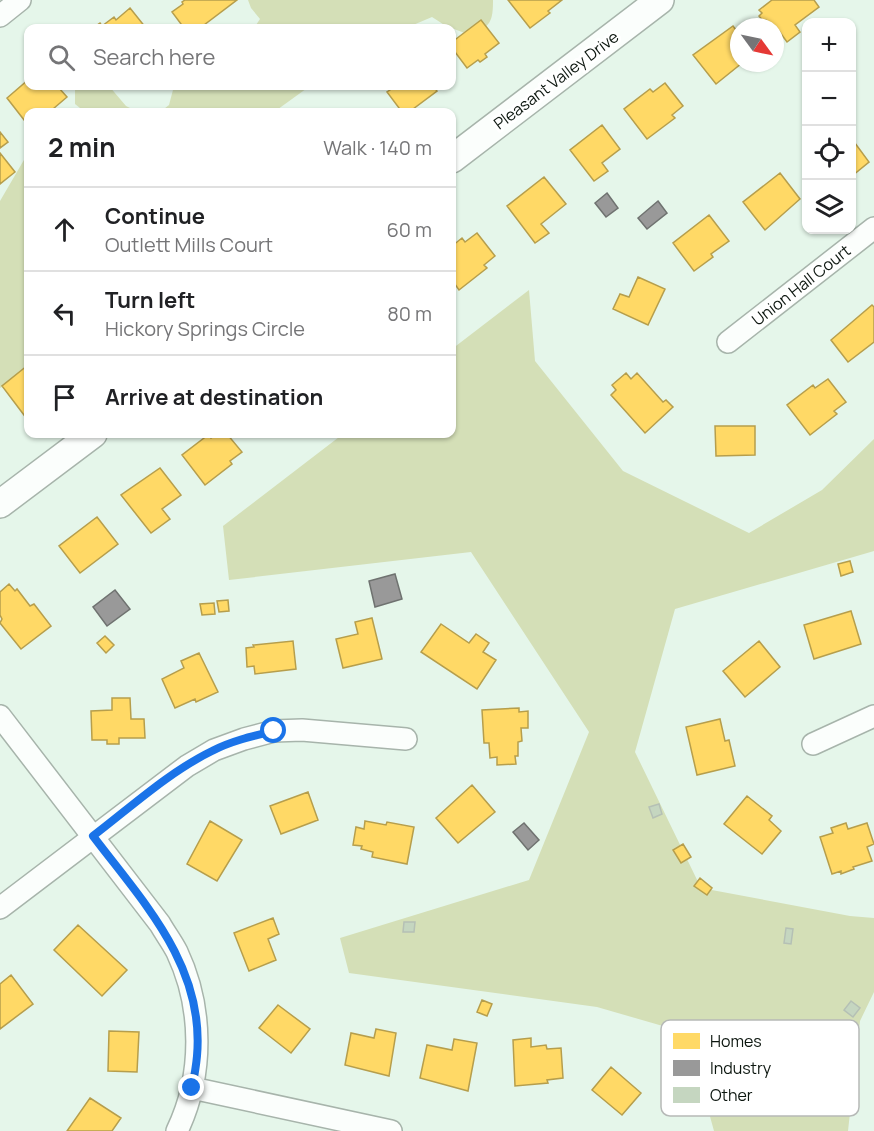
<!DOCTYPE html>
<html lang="en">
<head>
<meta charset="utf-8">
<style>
  :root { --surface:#fff; --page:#f6f6f6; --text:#202124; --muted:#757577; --line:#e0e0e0 }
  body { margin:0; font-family:Manrope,sans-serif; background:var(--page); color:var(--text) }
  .controls { position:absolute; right:18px; top:18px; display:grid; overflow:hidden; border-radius:12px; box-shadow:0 2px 4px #0004 }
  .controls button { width:54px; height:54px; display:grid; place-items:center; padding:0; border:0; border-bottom:2px solid var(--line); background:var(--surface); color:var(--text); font:30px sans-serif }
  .compass { position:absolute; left:730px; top:18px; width:54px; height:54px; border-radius:50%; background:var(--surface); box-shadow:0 2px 4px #0004; rotate:123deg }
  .stop { position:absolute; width:18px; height:18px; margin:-14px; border:4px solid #1a73e8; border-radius:50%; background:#fff }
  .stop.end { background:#1a73e8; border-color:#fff; box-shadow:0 2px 6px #0008 }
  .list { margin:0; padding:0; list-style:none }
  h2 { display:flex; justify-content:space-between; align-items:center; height:78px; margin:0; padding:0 24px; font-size:26px }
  h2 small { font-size:20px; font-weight:400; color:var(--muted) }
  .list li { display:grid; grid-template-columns:39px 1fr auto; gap:18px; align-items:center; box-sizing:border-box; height:84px; padding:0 24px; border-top:2px solid var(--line) }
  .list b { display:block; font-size:22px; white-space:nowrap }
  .list p { margin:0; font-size:20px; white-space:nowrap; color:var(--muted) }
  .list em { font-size:20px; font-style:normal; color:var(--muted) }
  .icon { flex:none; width:33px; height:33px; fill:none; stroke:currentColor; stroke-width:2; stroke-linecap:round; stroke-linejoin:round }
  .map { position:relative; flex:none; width:874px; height:1131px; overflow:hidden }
  .search { position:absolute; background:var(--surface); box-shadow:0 2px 4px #0004; left:24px; top:24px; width:432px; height:66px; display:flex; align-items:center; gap:15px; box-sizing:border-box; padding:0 21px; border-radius:12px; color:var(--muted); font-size:22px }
  .panel { position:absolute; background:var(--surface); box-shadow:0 2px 4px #0004; left:24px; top:108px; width:432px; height:330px; border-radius:12px }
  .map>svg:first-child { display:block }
  .green { fill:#d4dfb7 }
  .homes { fill:#ffd966; stroke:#b69e4c; stroke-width:1.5 }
  .industry { fill:#999; stroke:#6f7270; stroke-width:1.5 }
  .building { fill:#c5d6c0; stroke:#b5c0b5; stroke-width:1.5 }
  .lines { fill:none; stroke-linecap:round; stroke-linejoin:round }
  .minor-casing { stroke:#a7b4ab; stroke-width:24 }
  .tertiary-casing { stroke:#a7b4ab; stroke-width:30 }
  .minor { stroke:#fbfefc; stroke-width:21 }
  .tertiary { stroke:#fbfefc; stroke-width:27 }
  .route { stroke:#1a73e8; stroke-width:8 }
  .labels { text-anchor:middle; stroke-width:6; stroke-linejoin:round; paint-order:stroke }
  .street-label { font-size:16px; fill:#0c160f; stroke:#fff }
  .key { fill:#fff; stroke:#b6b9b7; stroke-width:1.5 }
  .key-label { font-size:16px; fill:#0c160f }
</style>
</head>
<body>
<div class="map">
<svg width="874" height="1131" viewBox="0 0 874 1131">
  <rect width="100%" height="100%" fill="#e5f6ea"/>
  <path class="green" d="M248,0h245c0,21 -2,27 -23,35l-24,-9 -14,-9 -26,11h-152l6,-9 -9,-11z
    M80,86h29l17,20 12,6h-53l-10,-8v-14z
    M174,86h136l-36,26h-114l9,-7z
    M28,153v219l-28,16v-187z
    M529,290l6,71 88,110 126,62 73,-43 52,-51v112l-199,58 -40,143 66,136 149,28 24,2v74l-14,29 -12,110h-134l-27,-98 -90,-26 -248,-34 -9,-35 189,-58 60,-148 -118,-180 -242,28 -6,-54 120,-92h109v-85z"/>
  <path class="homes" d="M185,0h52l-37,28h-16l-12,-16 11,-8 -1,-2z
    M508,0h54l-14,11 2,2 -20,15z
    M772,0h42l5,7 -24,18 5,7 -13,10 -8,-11 -3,1 -1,-5h-3l-6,-7 -2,2 -5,-6 3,-3 -3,-3z
    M130,8l16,20h-53l7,-5 2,3 12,-9 2,3z
    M481,20l18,23 -14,11 2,3 -7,5 -2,-2 -11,8 -15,-20v-6z
    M733,26l6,8v29h3l-26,21 -23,-29z
    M28,80v6h35l-4,2 8,9 -14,12 3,3h-28v13l-21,-27z
    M665,83l18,23 -11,9 3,3 -28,21 -23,-30 26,-20 3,3z
    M396,86h37l4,5 -28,21h-7l-15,-20z
    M602,125l18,24 -18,14 6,8 -14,10 -24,-31z
    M0,132l8,10 -8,6z
    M852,139l17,23 -17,14z
    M0,153l15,19 -15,12z
    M780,173l20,26 -35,31 -22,-28z
    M544,177l22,27 -25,20 8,9 -14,10 -28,-37z
    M709,215l20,26 -18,13 2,3 -19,14 -21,-28z
    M477,233l18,23 -11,9 3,3 -28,22 -7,-10v-34l10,-8 3,4z
    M638,277l27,12 -17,36 -35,-16 7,-15 9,3z
    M872,305l2,2v35l-26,20 -17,-22z
    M28,365v46l-4,4 -22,-29z
    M626,373l5,6 6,-6 26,29 3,-2 7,7 -28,26 -34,-38 5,-5 -4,-5z
    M828,379l18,23 -12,9 3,3 -27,21 -23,-30 26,-20 2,3z
    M715,426h40v29l-39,1z
    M217,434h10l15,18 -12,9 2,3 -27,21 -23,-30 26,-20 3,3z
    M160,468l21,27 -19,14 8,10 -19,14 -30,-38z
    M97,517l21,27 -38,29 -21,-27z
    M850,561l3,11 -12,4 -3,-12z
    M9,584l6,7 2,-2 13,17 4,-2 17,22 -30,23 -21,-26 2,-4 -2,-4v-23z
    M228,600l1,11 -10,1 -2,-11z
    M214,603l1,11 -13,1 -2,-11z
    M851,611l10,33 -47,15 -10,-34z
    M372,618l10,41 -39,9 -7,-29 22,-5 -3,-12z
    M441,624l28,19 7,-9 13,9 -6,9 13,8 -19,29 -56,-37z
    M105,636l9,9 -8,8 -9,-10z
    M293,641l3,28 -41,5 -1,-8 -7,1 -1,-19 8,-1 -1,-2z
    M759,641l21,26 -35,30 -22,-26z
    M199,653l19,39 -22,10 -1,-3 -20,9 -13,-29 22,-11 -3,-7z
    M112,698h18l1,21h13l1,19h-26v6h-12v-4h-15l-1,-29 21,-1z
    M519,708v4l9,-1v17h-7l1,13 -4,1v14h-3l1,8 -19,1v-8l-7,1 -1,-15h-5l-2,-33z
    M720,719l5,22 4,-1 6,26 -38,9 -11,-48z
    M472,785l23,27 -37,31 -22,-25z
    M308,792l10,28 -37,14 -11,-28z
    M747,796l25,20 -3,4 12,11 -19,23 -38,-30z
    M210,821l32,19 -25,41 -30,-17z
    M365,821l21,4 1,-3 27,5 -7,37 -35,-7 1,-5 -12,-3 1,-3 -9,-1 3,-18 8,2z
    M846,823l2,6 19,-6 7,21 -7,3 5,14 -19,6 1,2 -13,5v-3l-9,3 -12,-37 13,-4 -2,-5z
    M683,844l8,13 -10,6 -8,-13z
    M700,878l12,10 -5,7 -13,-9z
    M273,918l6,16 -11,5 8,21 -27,11 -15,-38z
    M78,925l49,45 -25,26 -48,-46z
    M11,975l22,29 -33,25v-45z
    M482,1000l10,4 -5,12 -10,-4z
    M278,1005l32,24 -19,24 -32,-25z
    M376,1029l20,4 -7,43 -44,-11 6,-32 23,5z
    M109,1031l30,1 -2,40 -29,-1z
    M531,1038v9l15,-2 1,4 14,-1 2,30 -16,2 1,3 -33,3 -2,-46z
    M454,1039l23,4 -9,48 -48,-13 7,-33 25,5z
    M611,1067l30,26 -19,22 -30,-25z
    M90,1098l31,20 -9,13h-45z"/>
  <path class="industry" d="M607,193l11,15 -12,9 -11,-14z
    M658,201l9,12 -20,16 -9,-11z
    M395,574l7,25 -27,8 -6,-26z
    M115,590l15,19 -23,17 -14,-19z
    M524,823l15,17 -11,10 -15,-18z"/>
  <path class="building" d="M659,804l3,10 -9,4 -4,-11z
    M404,922h11l-1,10h-11z
    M786,928l7,1 -2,15 -7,-1z
    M851,1001l9,7 -7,9 -9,-7z"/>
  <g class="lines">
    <defs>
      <path id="minor" d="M0,16l20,-16
        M728,342l146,-114
        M0,716l160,208c5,9 12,18 17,28 26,55 27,123 0,179
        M813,744l61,-28
        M0,908l187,-142 27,-16 30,-11 30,-8 28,-1 104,9
        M192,1088l199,43"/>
      <path id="tertiary" d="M452,159l208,-159
        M0,504l93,-70"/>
    </defs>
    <use href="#minor" class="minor-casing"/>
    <use href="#tertiary" class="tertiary-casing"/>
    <use href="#minor" class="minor"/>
    <use href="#tertiary" class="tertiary"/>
  </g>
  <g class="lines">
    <path class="route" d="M192,1088c2,-10 4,-21 5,-32 8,-90 -54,-154 -104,-220 38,-29 76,-64 119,-85 19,-10 41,-15 62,-20"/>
  </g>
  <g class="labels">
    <g class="street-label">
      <text transform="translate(556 80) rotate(-37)" y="6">Pleasant Valley Drive</text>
      <text transform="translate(801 285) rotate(-38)" y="6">Union Hall Court</text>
    </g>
  </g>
  <rect x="661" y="1020" width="198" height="96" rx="9" class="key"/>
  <rect x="673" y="1033" width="27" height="16" fill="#ffd966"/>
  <rect x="673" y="1060" width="27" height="16" fill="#999"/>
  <rect x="673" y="1087" width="27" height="16" fill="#c5d6c0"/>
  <g class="key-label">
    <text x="710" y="1047">Homes</text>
    <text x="710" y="1074">Industry</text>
    <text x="710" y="1101">Other</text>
  </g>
</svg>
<div class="controls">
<button>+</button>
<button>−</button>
<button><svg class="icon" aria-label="locate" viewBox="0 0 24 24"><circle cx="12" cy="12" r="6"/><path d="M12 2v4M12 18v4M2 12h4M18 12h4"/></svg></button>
<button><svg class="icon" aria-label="layers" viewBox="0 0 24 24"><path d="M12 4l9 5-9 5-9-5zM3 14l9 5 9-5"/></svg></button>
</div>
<svg class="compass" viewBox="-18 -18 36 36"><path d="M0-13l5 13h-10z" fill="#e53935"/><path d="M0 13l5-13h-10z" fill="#757577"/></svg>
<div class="stop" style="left:274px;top:731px"></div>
<div class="stop end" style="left:192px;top:1088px"></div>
<div class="search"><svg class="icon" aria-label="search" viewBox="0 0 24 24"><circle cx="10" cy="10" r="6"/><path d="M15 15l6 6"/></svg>Search here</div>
<section class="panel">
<h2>2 min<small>Walk · 140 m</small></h2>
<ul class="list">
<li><svg class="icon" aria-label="ahead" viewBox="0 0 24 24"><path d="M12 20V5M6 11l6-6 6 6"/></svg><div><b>Continue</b><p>Outlett Mills Court</p></div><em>60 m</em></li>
<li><svg class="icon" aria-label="left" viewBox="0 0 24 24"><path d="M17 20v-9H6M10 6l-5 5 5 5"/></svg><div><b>Turn left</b><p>Hickory Springs Circle</p></div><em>80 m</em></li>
<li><svg class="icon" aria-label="arrive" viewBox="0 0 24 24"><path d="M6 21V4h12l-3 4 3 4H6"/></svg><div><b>Arrive at destination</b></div></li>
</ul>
</section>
</div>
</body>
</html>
